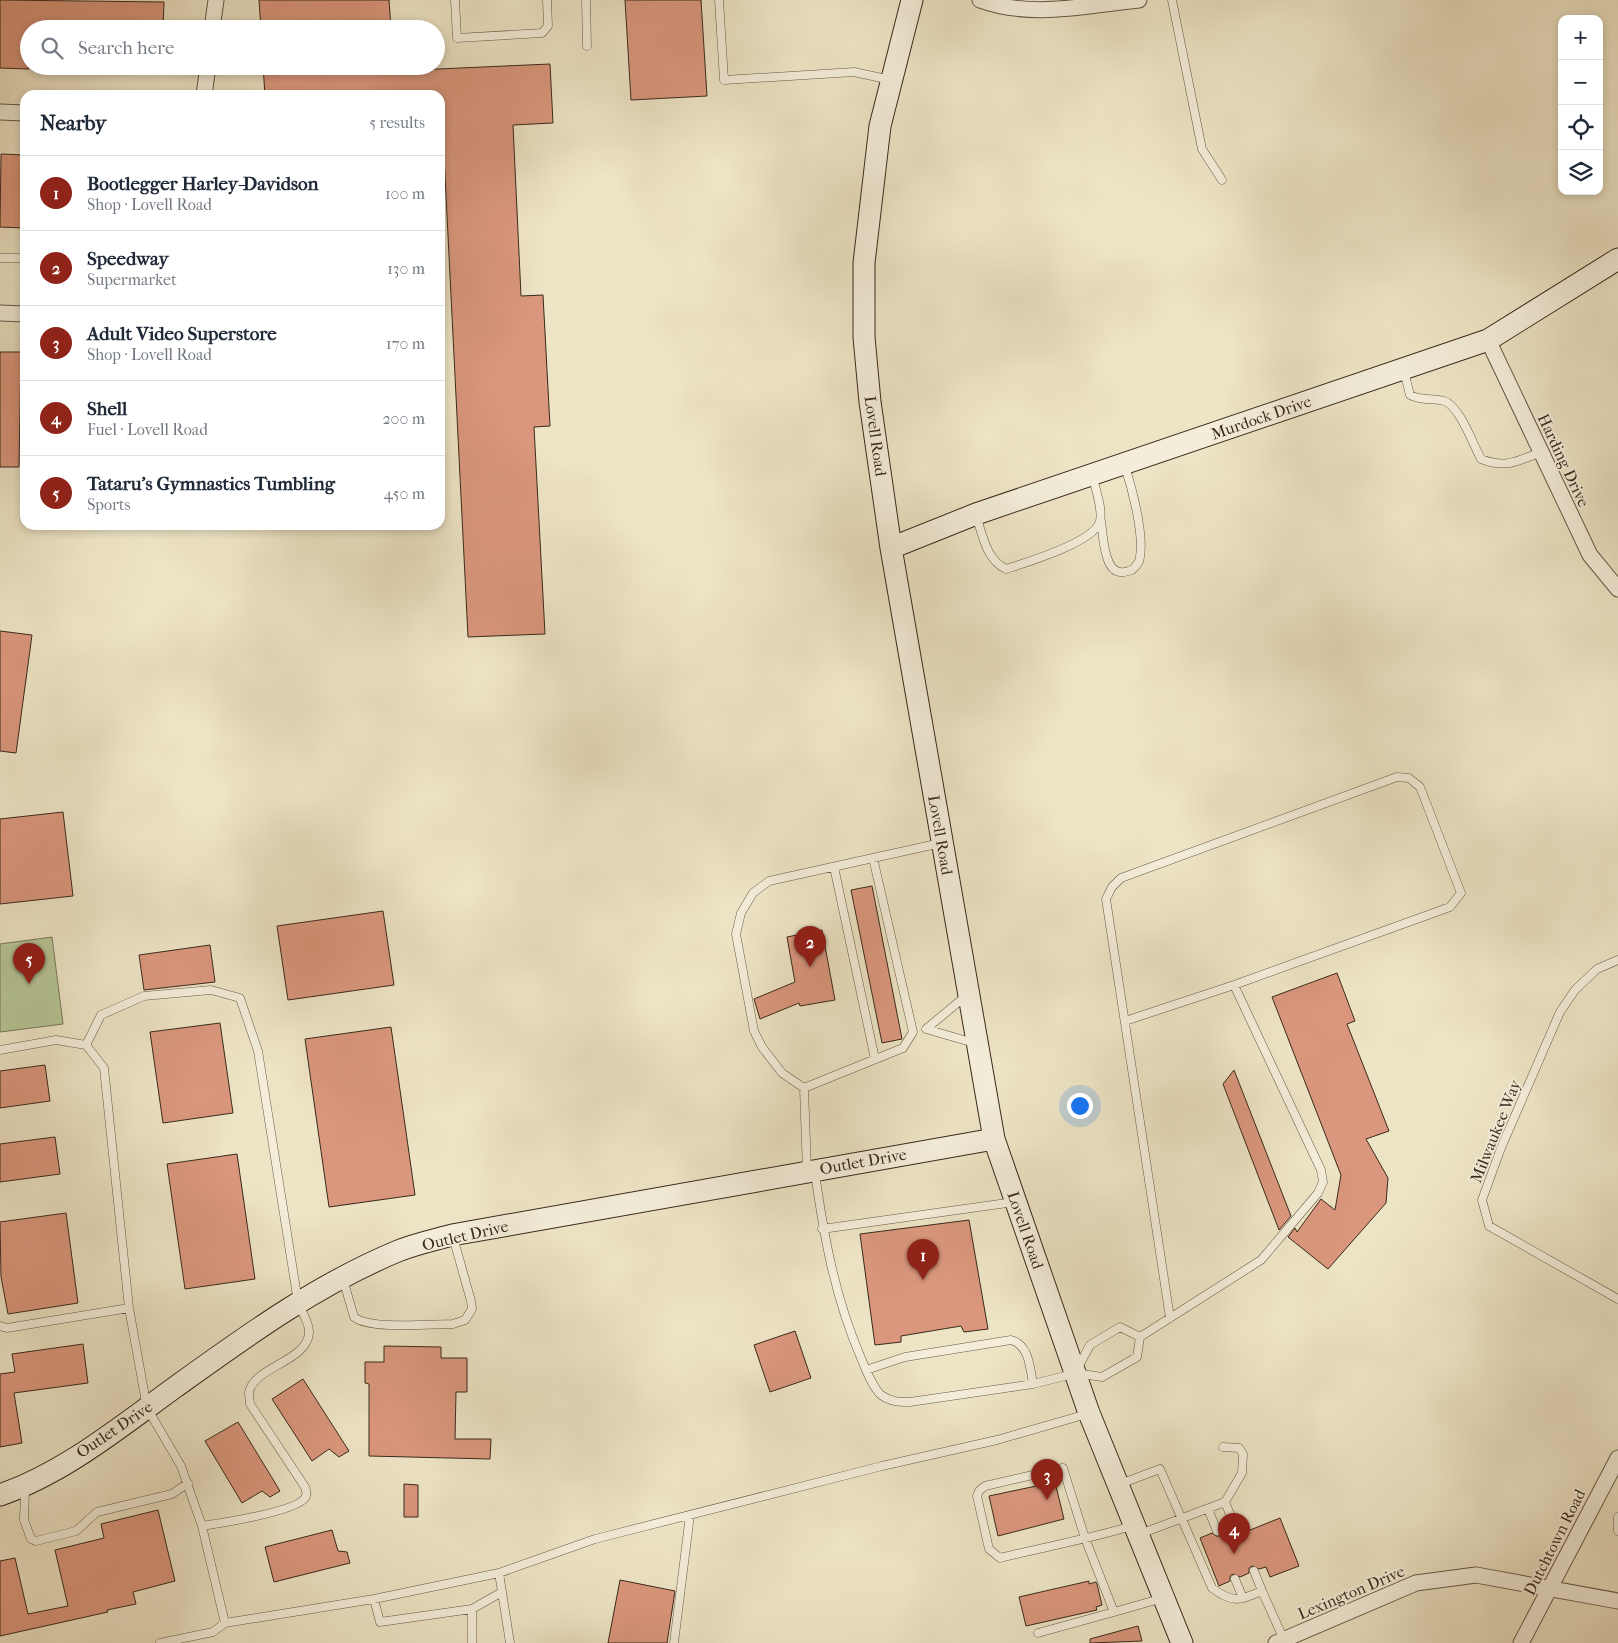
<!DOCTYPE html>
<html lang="en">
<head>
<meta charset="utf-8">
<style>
  :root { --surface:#fff; --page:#f2f2f3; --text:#1f2937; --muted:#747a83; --line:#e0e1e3; --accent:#8f2418 }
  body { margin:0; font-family:"IM FELL French Canon",serif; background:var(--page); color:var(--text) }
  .controls { position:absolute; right:15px; top:15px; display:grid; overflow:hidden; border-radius:10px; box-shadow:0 2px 8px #0003 }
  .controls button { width:45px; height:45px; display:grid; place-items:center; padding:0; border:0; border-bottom:1px solid var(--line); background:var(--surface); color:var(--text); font:25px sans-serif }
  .you { position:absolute; left:1079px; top:1105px; width:18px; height:18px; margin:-12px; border:4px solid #fff; border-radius:50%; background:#1a73e8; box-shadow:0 0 0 8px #1a73e833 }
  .badge { display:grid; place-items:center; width:32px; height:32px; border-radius:50%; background:var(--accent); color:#fff; font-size:16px; font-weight:700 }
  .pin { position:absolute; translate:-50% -41px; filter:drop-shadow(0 1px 2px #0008) }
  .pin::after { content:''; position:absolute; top:26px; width:18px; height:15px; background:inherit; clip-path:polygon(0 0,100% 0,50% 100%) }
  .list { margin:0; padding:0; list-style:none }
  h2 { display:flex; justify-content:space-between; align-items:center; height:65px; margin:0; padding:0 20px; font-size:21px }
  h2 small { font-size:16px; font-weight:400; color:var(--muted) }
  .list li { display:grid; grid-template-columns:32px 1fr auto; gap:15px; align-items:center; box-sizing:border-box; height:75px; padding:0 20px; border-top:1px solid var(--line) }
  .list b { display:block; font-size:19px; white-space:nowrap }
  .list p { margin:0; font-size:16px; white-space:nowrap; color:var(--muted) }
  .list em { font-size:16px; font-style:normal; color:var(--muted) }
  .icon { flex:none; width:28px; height:28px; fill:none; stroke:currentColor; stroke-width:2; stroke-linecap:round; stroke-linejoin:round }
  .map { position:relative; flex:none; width:1618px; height:1643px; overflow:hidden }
  .search { position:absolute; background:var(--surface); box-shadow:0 2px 8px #0003; left:20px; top:20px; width:425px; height:55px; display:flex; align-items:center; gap:12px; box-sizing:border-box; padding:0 18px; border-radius:28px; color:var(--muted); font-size:19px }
  .panel { position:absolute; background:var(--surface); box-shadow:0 2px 8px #0003; left:20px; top:90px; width:425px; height:440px; border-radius:15px }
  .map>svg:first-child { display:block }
  .green { fill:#b6c596; stroke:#787759 }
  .building { fill:#da977d; stroke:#39291c }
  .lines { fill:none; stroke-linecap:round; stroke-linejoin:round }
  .lane-casing { stroke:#665846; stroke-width:9 }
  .street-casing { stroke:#665846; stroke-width:17 }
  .secondary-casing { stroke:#39291c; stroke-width:23 }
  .lane { stroke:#f3edd9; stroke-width:8 }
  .street { stroke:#f3edd9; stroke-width:15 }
  .secondary { stroke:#f3edd9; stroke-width:21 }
  .labels { text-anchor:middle; stroke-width:4; stroke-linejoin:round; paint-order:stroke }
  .street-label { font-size:16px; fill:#39291c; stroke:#f3edd9 }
</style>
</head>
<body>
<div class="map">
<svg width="1618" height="1643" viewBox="0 0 1618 1643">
  <rect width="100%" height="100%" fill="#ede4c5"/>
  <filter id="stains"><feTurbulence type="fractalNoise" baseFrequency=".004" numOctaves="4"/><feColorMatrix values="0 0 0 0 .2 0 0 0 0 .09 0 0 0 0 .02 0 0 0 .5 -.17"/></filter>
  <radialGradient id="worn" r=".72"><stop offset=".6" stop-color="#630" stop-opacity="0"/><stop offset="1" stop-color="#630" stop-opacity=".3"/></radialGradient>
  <path class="green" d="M52,937l11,87 -63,8v-88z"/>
  <path class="building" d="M0,0l164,2 -1,27h-134v40l-29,-1z
    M259,0h130l2,29h-130z
    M625,0h76l6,96 -76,4z
    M550,64l3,59 -40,2 8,171 22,-1 7,131 -16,1 11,207 -77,3 -25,-502h-3v-40h-175l-2,-29h130v5z
    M1,154l24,1v73l-25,-1z
    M0,352h21l-2,115h-19z
    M0,631l32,4 -16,118 -16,-2z
    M63,812l10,84 -73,8v-85z
    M872,886l30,153 -20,4 -31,-153z
    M383,911l11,74 -106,15 -11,-74z
    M822,930l13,70 -35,6 -1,-3 -39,16 -6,-20 41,-17 -8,-45z
    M210,945l5,37 -71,8 -5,-35z
    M1337,973l18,48 -8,3 42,107 -23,8 22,39 -2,25 -58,66 -40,-32 7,-9 2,4 24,-33 14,11 6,-35 -69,-178z
    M220,1023l13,90 -70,10 -13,-91z
    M391,1027l24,168 -86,12 -24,-168z
    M45,1065l5,36 -50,7v-37z
    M1234,1070l57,146 -12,14 -56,-146z
    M55,1137l5,37 -60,8v-38z
    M237,1154l18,125 -70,10 -18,-125z
    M66,1213l12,90 -70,11 -7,-37 -1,-55z
    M969,1220l19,109 -24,3 -3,-6 -60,10v6l-26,3 -15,-111z
    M795,1331l16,47 -41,14 -16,-47z
    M83,1344l5,39 -74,10 8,50 -22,4v-73l15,-2 -3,-18z
    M384,1346l57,1v11h26v34h-11l-1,47h36l-1,20 -121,-3v-72l-4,-1v-21h19z
    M303,1379l46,72 -10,6 -10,-8 -17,12 -40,-62z
    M238,1422l42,69 -10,6 -8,-6 -20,12 -37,-62z
    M1055,1482l9,37 -66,17 -9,-40z
    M404,1484l14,1v32h-14z
    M158,1510l17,71 -42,11 3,12 -29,6 1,2 -108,24v-75l15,-3 13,56 40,-8 -13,-56 49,-12 -3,-14z
    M1280,1518l19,48 -29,11 -4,-10 -7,2 -7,-3 -3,2v5l-9,4 -7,-3 -3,2v5l-11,5 -19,-48 12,-5 4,3h4l2,-8 7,-2 4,3 4,-1 3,6z
    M332,1530l6,21 9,1 3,11 -76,19 -9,-35z
    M620,1580l55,11 -8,52h-59z
    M1089,1581v3l7,-2 1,2 5,21 -6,2 1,3 -71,16 -7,-29z
    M1138,1626l4,15 -52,2v-4z"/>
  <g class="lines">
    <defs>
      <path id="lane" d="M455,0l2,38 85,-5 6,-7 -1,-26
        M586,0l1,46
        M719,0l5,80 130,-8 37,8
        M1172,0l30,149 20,31
        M0,258h25
        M1404,371l6,24c11,6 22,3 34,6 15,4 29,43 37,58 25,10 36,2 60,-7
        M976,516c7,19 10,44 30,53 19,-6 89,-27 94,-48 3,-12 -5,-32 -7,-45
        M1101,521c2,13 3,50 19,51 3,1 8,-1 12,-2 4,-4 8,-8 8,-13 4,-24 -8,-70 -16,-93
        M834,867l41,192
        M1618,960l-21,9 -22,21 -15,22 -59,136 -19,52 7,26 129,73
        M967,995l-41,34 48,14
        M1125,1021l109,-36
        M0,1050l56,-10 30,5 18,23 25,240 18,100 34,58 21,60c19,-3 93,-14 103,-28 3,-4 1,-7 0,-11l-55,-83c0,-3 -1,-8 -1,-11 3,-26 61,-32 60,-62 0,-9 -8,-20 -11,-29l-40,-251 -18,-53 -29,-8 -67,6 -43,19 -15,30
        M804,1088l99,-40 10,-16 -40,-174
        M807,1171l-3,-83 -22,-15 -20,-26 -8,-16 -18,-97 5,-21 12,-20 16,-12 172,-38
        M815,1173c9,64 20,125 46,185 5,12 11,28 20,37 10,7 18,7 29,7l123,-18 40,-10
        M822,1229l192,-27
        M343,1279l11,38c16,13 77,7 99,7l12,-4 7,-11 -1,-8 -18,-64
        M0,1326l7,2 122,-20
        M1120,1327l20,10 -3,20 -35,20 -27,-4 15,-28z
        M1140,1337l121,-77 57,-67 5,-11 -2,-12 -87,-185 216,-78 11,-14 -41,-106 -11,-9 -12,-1 -276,101 -9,9 -6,12 64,419
        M866,1370l39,-13 106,-17c18,5 19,27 22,44
        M1120,1484l40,-15 52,119c21,16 28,12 50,3l22,49
        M25,1489l-1,31 7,19 5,2 40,-10 21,-19 75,-18 16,-11
        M1225,1502l9,22
        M1208,1509l9,22
        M1618,1517v14
        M201,1522l24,101
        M1140,1534l85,-32 17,-29 1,-19 -4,-6 -16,-1
        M1254,1571l8,20
        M499,1573l11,70
        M1235,1579l8,19
        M374,1599l6,23 92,-13
        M1114,1612l49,-14
        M1038,1633l76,-21 -29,-74 -22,-70 -78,18 -6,5 -2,5 12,53 11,9c44,-11 89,-19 132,-32
        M160,1643l53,-11 12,-9 149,-24 125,-26 96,-34 287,-73 115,-26 90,-26
        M472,1643v-34l30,-17
        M674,1643l16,-128"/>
      <path id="street" d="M980,0c52,19 106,5 159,0
        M212,29l4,-29
        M204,95l4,-29
        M0,112l25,1
        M0,313l25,1
        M1488,340l102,215 28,34
        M1276,1643l140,-60 60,-8 142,26
        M1521,1643l97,-185"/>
      <path id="secondary" d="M912,0l-32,126 -16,137v74l6,65 21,146 103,591 95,274 93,230
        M891,548l85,-34 512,-174 130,-81
        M0,1495c64,-22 120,-68 174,-107 71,-51 142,-103 224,-137 17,-7 36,-11 54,-16l542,-96"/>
    </defs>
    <use href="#lane" class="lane-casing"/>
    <use href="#street" class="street-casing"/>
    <use href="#secondary" class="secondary-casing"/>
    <use href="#lane" class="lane"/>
    <use href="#street" class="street"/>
    <use href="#secondary" class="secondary"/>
  </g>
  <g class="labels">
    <g class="street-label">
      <text transform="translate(1261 417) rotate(-19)" y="6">Murdock Drive</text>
      <text transform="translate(876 436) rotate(82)" y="6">Lovell Road</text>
      <text transform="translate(1564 460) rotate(65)" y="6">Harding Drive</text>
      <text transform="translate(941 835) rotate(80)" y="6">Lovell Road</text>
      <text transform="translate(1495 1131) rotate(-68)" y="6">Milwaukee Way</text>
      <text transform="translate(863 1161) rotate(-10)" y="6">Outlet Drive</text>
      <text transform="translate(1026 1230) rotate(71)" y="6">Lovell Road</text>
      <text transform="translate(465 1235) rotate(-13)" y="6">Outlet Drive</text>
      <text transform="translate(114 1429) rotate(-34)" y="6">Outlet Drive</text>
      <text transform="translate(1554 1542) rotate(-63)" y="6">Dutchtown Road</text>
      <text transform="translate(1351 1592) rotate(-23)" y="6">Lexington Drive</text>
    </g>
  </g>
  <rect width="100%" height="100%" filter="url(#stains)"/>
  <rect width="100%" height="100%" fill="url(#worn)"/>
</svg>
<div class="controls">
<button>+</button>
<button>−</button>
<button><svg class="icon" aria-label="locate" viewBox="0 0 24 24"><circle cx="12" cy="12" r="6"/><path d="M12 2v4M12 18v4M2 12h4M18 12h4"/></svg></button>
<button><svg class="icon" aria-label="layers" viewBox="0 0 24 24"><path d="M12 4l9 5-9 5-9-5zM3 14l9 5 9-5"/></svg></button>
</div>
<div class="you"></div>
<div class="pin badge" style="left:923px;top:1280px">1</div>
<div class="pin badge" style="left:810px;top:967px">2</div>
<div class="pin badge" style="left:1047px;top:1500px">3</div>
<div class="pin badge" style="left:1234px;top:1554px">4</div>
<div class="pin badge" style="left:29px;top:984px">5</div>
<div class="search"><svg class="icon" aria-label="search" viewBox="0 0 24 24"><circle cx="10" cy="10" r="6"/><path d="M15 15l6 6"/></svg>Search here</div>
<section class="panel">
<h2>Nearby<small>5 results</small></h2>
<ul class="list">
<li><span class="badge">1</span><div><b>Bootlegger Harley-Davidson</b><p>Shop · Lovell Road</p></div><em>100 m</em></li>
<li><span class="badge">2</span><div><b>Speedway</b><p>Supermarket</p></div><em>130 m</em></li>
<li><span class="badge">3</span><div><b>Adult Video Superstore</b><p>Shop · Lovell Road</p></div><em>170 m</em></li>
<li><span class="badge">4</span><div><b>Shell</b><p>Fuel · Lovell Road</p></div><em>200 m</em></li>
<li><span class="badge">5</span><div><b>Tataru's Gymnastics Tumbling</b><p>Sports</p></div><em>450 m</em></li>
</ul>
</section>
</div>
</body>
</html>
